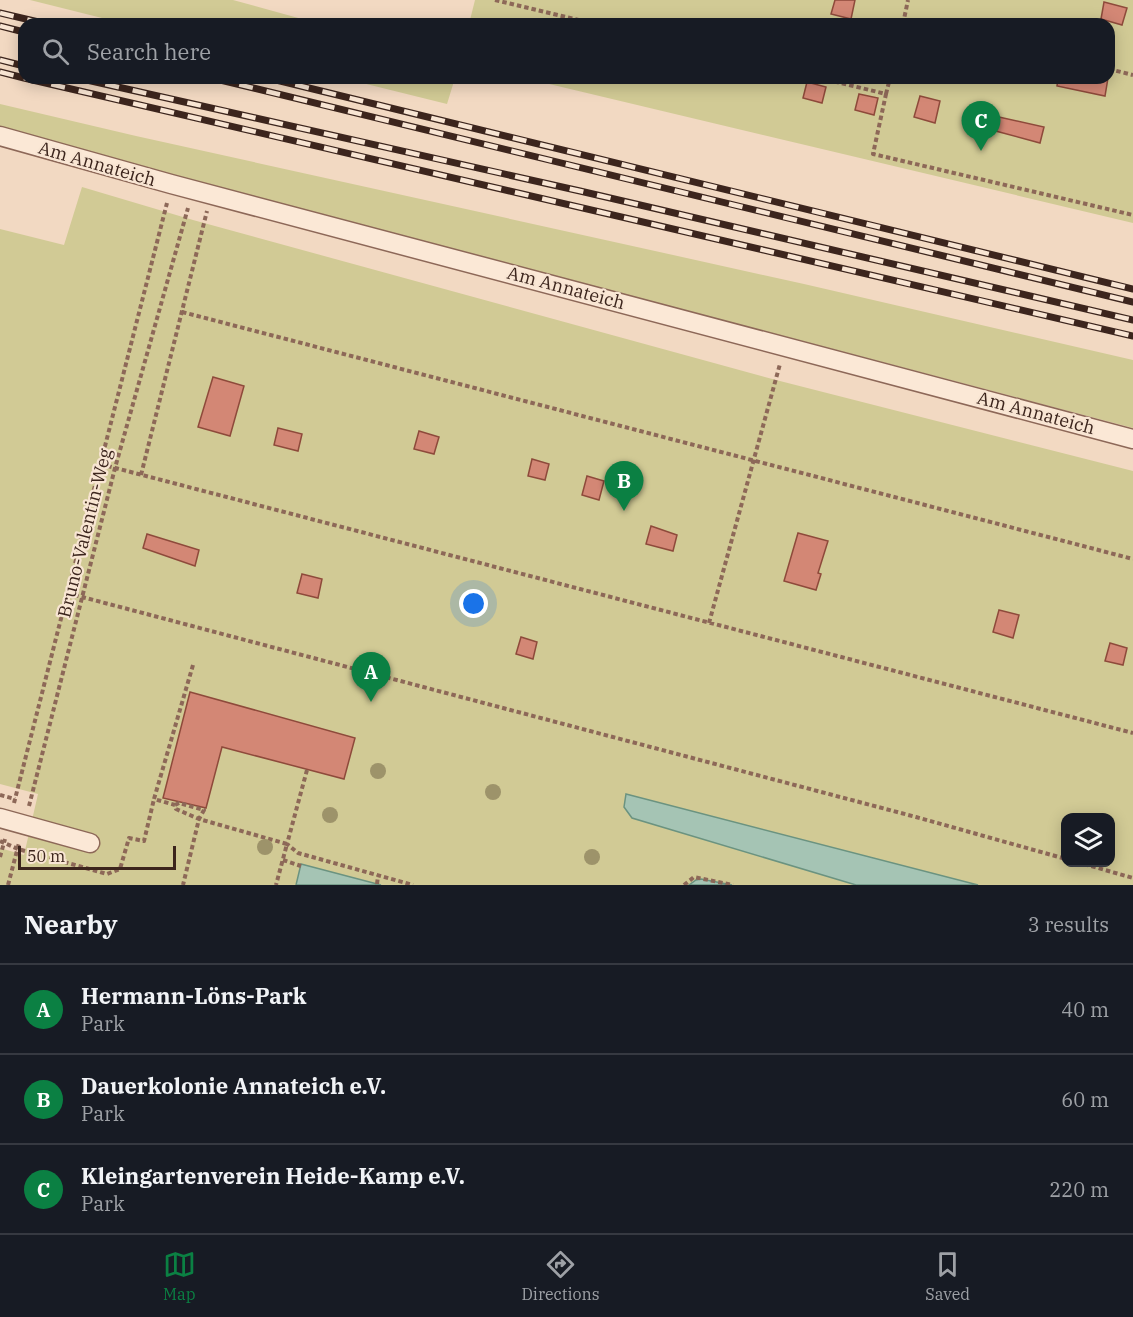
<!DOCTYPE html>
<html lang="en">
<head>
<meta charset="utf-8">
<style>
  :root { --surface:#171b24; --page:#20242c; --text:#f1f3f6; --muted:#9ea1a6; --line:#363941; --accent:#0b8043 }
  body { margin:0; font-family:"IBM Plex Serif",serif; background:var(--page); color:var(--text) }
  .controls { position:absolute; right:18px; bottom:18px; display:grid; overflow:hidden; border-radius:12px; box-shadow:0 3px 15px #0003 }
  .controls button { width:54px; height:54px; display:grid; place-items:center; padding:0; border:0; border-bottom:2px solid var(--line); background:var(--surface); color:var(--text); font:30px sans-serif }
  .scale { position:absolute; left:18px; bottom:15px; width:158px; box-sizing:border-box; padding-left:6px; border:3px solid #3c251d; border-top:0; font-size:16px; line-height:21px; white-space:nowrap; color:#3c251d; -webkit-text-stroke:4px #f8e5d3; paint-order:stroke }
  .you { position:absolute; left:474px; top:604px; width:21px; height:21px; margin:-15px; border:4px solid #fff; border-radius:50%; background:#1a73e8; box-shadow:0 0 0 9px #1a73e833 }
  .badge { display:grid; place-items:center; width:39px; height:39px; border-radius:50%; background:var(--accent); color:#fff; font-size:20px; font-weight:700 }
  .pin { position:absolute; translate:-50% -50px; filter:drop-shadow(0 2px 3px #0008) }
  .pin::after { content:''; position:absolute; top:32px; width:21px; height:18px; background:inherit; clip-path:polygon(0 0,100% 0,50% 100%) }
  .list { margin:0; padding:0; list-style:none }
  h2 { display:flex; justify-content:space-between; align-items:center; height:78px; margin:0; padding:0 24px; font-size:26px }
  h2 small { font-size:20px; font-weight:400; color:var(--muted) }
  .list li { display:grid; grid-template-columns:39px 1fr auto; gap:18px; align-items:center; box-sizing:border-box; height:90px; padding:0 24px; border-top:2px solid var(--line) }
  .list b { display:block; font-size:22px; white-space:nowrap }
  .list p { margin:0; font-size:20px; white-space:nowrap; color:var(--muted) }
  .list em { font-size:20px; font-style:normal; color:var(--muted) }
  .icon { flex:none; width:33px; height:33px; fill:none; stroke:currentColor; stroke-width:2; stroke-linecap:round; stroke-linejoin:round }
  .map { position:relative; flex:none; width:1133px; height:885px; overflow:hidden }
  .search { position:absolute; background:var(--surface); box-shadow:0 3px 15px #0003; left:18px; right:18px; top:18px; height:66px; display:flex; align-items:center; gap:15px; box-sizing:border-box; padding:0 21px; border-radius:18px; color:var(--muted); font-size:22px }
  .sheet { height:348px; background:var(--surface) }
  nav { display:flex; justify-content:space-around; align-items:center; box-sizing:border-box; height:84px; border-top:2px solid var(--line); background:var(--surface); font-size:16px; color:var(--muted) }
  nav a { display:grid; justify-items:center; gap:3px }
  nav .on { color:var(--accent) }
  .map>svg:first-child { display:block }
  .green { fill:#d1ca95; fill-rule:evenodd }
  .water { fill:#a5c4b4; stroke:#6b9380; stroke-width:1.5 }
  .building { fill:#d38775; stroke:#8e4a3b; stroke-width:1.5 }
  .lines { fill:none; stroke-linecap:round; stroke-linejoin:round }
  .minor-casing { stroke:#8d6858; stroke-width:21 }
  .path { stroke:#8d6858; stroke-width:4; stroke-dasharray:4.5 3; stroke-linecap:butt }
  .minor { stroke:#fbe8d6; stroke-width:18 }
  .rail-casing { stroke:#3c251d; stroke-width:7 }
  .rail { stroke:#f8e5d3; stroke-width:4.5; stroke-dasharray:14; stroke-linecap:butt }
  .tree { fill:#9d936a }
  .labels { text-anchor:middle; stroke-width:4.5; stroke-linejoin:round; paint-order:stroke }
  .street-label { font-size:18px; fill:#3c251d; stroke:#f8e5d3 }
</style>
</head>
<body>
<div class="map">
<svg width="1133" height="885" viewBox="0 0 1133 885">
  <rect width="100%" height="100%" fill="#f2d9c2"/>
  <path class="green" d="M30,0h203l87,24h-194z
    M475,0h658v223l-609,-145h585v-54h-640z
    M342,78h113l-8,26z
    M0,104l136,32 668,148 329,76v68l-1133,-298z
    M82,187l111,33 583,160 357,91v414h-1133v-37l24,7 14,-61 -38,-10v-555l64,16zM1066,818h44v44h-44z"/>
  <path class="water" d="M626,794l352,91h-122l-224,-67 -8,-11z
    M301,864l80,21h-85z
    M701,879l31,6h-43l7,-5z"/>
  <path class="building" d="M835,0h20l-4,19 -20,-5z
    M1104,2l23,6 -5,17 -21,-6z
    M1058,78h50l-3,18 -48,-10z
    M807,82l19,5 -4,16 -19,-5z
    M859,94l19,4 -4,17 -19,-5z
    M920,96l20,5 -5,22 -21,-6z
    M972,111l72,16 -4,16 -52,-14 -1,3 -19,-4z
    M213,377l31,9 -14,50 -32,-9z
    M278,428l24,6 -4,17 -24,-6z
    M419,431l20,6 -5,17 -20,-5z
    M532,459l17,5 -4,16 -17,-4z
    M587,476l17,5 -5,19 -17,-5z
    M651,526l26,9 -4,16 -27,-7z
    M798,533l30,8 -10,32 3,1 -5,16 -32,-9z
    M147,534l52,16 -4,16 -52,-18z
    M302,574l20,5 -4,19 -21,-5z
    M999,610l20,5 -6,23 -20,-6z
    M521,637l16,5 -4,17 -17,-5z
    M1110,643l17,5 -4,17 -18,-4z
    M190,692l165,46 -11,41 -122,-32 -16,61 -43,-10z"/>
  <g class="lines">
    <defs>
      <path id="minor" d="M0,136l171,48 962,255
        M0,818l90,25"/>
    </defs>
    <use href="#minor" class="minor-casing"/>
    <path class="path" d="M495,0l100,24
      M904,20l16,4
      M903,24l5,-24
      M1109,69l24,6
      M820,78l66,16 -13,60 260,61
      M886,94l4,-16
      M182,312l951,247
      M100,464l1033,269
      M141,475l66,-264
      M67,593l849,224 150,42
      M709,623l71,-259
      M193,665l-39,134 21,6 1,4 23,10 88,25 -11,41
      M307,770l-20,74 11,9 115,32
      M0,795l15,4
      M14,803l153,-600
      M175,805l4,-2 25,7 -5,9 -16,66
      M29,806l86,-338 73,-260
      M0,841l18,8 89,25 13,-5 9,-31 15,3 10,-42
      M0,857l5,-18
      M283,860l18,6
      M1077,862l56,16
      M377,884l1,-8
      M8,885l11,-42
      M684,885l10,-8 39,8"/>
    <use href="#minor" class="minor"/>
    <defs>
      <path id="rail" d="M0,13l47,11
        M0,26l24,6
        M0,60l24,6
        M0,72l24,6
        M24,78l1109,258
        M78,78l502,113 553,129
        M212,78l921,224
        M268,78l865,211"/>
    </defs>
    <use href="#rail" class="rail-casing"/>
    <use href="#rail" class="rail"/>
  </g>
  <g class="tree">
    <circle cx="378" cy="771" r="8"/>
    <circle cx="493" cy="792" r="8"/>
    <circle cx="330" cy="815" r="8"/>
    <circle cx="265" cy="847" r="8"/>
    <circle cx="592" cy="857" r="8"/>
  </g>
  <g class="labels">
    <g class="street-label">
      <text transform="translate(97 164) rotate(16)" y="6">Am Annateich</text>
      <text transform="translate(566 288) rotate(15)" y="6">Am Annateich</text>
      <text transform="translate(1036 413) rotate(15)" y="6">Am Annateich</text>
      <text transform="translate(85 533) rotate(-76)" y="6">Bruno-Valentin-Weg</text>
    </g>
  </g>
</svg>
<div class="controls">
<button><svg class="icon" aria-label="layers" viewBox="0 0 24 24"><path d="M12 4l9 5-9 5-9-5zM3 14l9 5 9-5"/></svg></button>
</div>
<div class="scale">50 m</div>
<div class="you"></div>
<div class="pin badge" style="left:371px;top:702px">A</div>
<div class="pin badge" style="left:624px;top:511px">B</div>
<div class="pin badge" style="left:981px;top:151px">C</div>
<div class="search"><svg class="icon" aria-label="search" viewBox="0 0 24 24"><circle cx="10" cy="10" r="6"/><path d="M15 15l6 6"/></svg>Search here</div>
</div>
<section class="sheet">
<h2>Nearby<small>3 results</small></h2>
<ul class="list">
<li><span class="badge">A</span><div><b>Hermann-Löns-Park</b><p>Park</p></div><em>40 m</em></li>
<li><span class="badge">B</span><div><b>Dauerkolonie Annateich e.V.</b><p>Park</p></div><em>60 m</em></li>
<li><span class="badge">C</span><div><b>Kleingartenverein Heide-Kamp e.V.</b><p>Park</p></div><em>220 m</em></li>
</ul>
</section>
<nav>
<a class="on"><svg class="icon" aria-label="map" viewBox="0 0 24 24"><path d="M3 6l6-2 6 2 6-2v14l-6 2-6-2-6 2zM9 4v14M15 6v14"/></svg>Map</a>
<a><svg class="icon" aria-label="directions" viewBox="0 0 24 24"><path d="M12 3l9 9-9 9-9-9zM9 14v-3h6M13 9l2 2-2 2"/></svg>Directions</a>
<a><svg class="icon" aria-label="saved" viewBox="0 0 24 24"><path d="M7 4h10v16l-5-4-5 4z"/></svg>Saved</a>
</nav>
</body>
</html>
